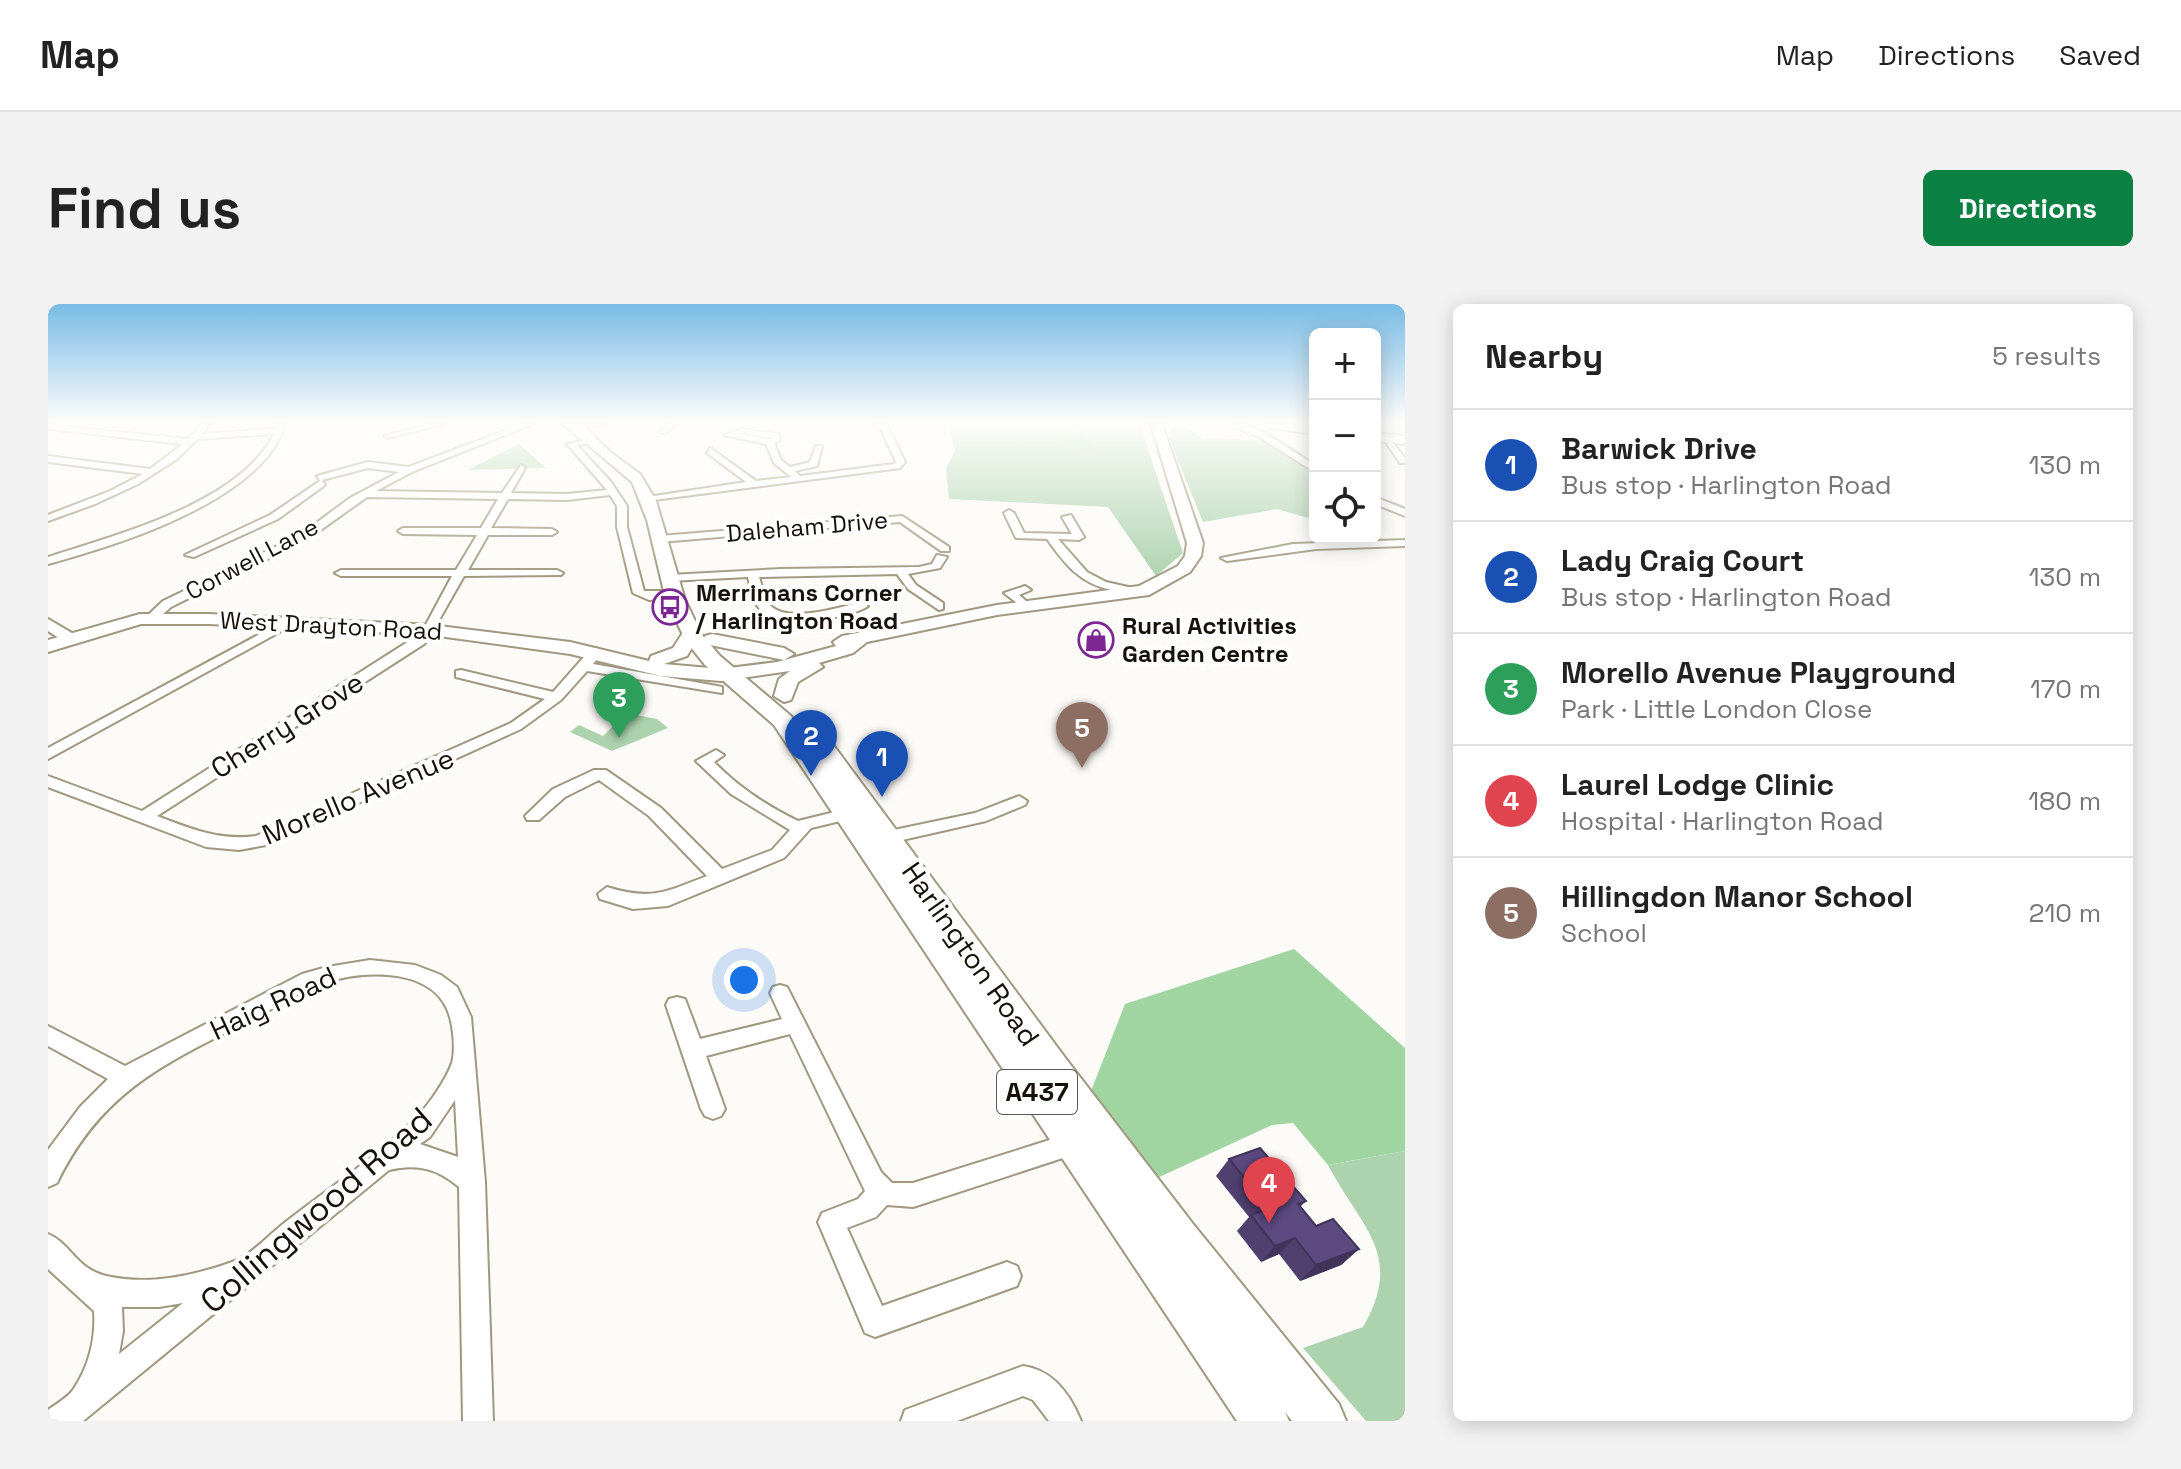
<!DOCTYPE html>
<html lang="en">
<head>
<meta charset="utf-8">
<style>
  :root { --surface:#fff; --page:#f2f2f2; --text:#222; --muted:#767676; --line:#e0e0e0; --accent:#0b8043 }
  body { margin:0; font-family:"Space Grotesk",sans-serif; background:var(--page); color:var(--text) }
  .controls { position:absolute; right:24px; top:24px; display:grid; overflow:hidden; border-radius:12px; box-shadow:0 4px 20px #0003 }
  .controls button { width:72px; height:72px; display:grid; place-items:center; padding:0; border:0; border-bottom:2px solid var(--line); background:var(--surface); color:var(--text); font:40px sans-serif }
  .you { position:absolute; left:696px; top:676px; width:28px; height:28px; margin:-20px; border:6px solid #fff; border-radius:50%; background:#1a73e8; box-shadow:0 0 0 12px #1a73e833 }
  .badge { display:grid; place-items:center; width:52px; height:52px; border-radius:50%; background:var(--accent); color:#fff; font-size:26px; font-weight:700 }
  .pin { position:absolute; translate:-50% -66px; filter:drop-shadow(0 2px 4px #0008) }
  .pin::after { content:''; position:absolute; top:42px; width:28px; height:24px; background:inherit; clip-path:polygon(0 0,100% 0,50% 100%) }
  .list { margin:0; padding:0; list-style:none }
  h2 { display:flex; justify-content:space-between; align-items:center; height:104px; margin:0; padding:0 32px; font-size:34px }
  h2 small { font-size:26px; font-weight:400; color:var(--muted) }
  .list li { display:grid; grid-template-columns:52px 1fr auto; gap:24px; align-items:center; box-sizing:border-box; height:112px; padding:0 32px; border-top:2px solid var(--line) }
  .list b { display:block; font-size:30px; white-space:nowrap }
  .list p { margin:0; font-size:26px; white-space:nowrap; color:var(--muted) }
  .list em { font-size:26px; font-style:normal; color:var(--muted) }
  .icon { flex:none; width:44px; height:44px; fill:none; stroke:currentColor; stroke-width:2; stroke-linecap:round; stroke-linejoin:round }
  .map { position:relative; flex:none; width:1357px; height:1117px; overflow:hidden; border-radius:12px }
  header { display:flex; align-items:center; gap:48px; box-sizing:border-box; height:112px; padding:0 40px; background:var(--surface); border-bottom:2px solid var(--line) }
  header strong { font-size:38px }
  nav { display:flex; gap:44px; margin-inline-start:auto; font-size:28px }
  .intro { display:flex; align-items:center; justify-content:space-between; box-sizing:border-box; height:192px; padding:0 48px }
  h1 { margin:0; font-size:56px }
  .button { padding:20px 36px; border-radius:12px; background:var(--accent); color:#fff; font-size:28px; font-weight:700 }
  main { display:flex; gap:48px; padding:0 48px }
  aside { flex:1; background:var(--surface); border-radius:12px; box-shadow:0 4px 20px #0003 }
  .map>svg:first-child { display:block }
  .green { fill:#add3ae }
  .forest { fill:#a0d5a2 }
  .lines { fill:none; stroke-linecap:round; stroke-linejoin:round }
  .minor-casing { stroke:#a19881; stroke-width:4 }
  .tertiary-casing { stroke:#a19881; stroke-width:4 }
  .secondary-casing { stroke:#a19881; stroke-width:4 }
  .primary-casing { stroke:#a19881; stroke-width:4 }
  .minor { fill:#fff; fill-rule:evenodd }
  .tertiary { fill:#fff; fill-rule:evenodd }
  .secondary { fill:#fff; fill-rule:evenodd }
  .primary { fill:#fff; fill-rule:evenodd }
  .wall { fill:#4f406f }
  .shaded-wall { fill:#40345a }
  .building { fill:#5c4a81; stroke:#40345a; stroke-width:2 }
  .labels { text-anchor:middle; stroke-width:8; stroke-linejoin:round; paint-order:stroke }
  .far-street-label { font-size:24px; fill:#16120a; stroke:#fff }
  .far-poi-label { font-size:24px; font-weight:bold; fill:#16120a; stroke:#fff; text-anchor:start }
  .shield { fill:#fff; stroke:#5c5954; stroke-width:2 }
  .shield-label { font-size:26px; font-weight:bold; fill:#16120a }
  .street-label { font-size:28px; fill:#16120a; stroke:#fff }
  .near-street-label { font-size:34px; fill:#16120a; stroke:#fff }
</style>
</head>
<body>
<header>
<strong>Map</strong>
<nav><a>Map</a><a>Directions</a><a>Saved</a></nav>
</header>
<div class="intro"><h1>Find us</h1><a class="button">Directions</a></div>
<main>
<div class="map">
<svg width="1357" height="1117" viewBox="0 0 1357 1117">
  <rect width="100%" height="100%" fill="#fdfbf7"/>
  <path class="green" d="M901,120h194l-1,8 41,121 -27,23 -48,-69 -159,-8 -3,-31 9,-17z
    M1128,120h54l-42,3 15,12 67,1 45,29v51l-38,-11 -74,13 -32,-79 -2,-11z
    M471,140l27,24 -78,2z
    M583,410l26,5 11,9 -56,23 -42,-19 9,-7 24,11 19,-19z
    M1357,847v270h-39l-63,-73 60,-21c42,-73 -2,-99 -35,-162z"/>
  <path class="forest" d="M965,123l64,2 17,22 -30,-3 -18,-19z
    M1246,645l111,99v103l-77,14 -35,-42 -21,2 -117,54 -64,-88 34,-87z"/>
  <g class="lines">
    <defs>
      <path id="minor" d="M154,120h8l-8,10 74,-5 2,-5h8c-5,11 -10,23 -18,32 -47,56 -151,89 -220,108v-7c68,-22 192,-54 226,-123l-77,5 -20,20 -39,25 -43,20 -47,17v-6l62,-24 33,-17 -95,-12v-6l102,13 33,-25 -135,-15v-4l140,14z
        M383,120h12l-55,14 -4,-2z
        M475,120h10l-121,48 -36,19 126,2 19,-28 4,3 -14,25 56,1 40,-4 -40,-46 30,-6v4l-20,3 34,37 16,24v21l17,64h29l6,4 -2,3 -28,2 -16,-7 -16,-66v-21l-7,-11 -43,5 -59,-1 -17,29 61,1 5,3 -5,3h-64l-20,35h89l6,3 -2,2 -97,1 -29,51 2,3 -13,14 -267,172c34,13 63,25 99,20l255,-113 34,-24 -89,-22v-6l5,-1 92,22 38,-43 5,-1 7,4 -10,12 124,22 5,1v6l-135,-22 -26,29 -40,29 -255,116 -27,5 -33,-3 -158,-60v-11l94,35 272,-173 8,-6 30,-56h-111l-6,-3 6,-3h115l21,-35 -74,-1 -5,-3 5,-3h78l17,-29 -131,-2 -59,42 -137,68 -16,14 -10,-3 18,-17 137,-66 50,-37 49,-26 -31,-4 -46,12 3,5 -47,34 -84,38 -9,-2 85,-40 50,-34 -3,-5 51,-14 40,5z
        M529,120h28l-32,4v-4z
        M618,120h8l-8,9h-6z
        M825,120h10l5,3 17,35 -5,6 -254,33 -5,-3 105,-16 -39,-29 3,-5 46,33 35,-4 -17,-14 -8,-19 -42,-9 18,-6 37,5 1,6 -6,3 7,17 9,7 20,-5 6,-16h6l-5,20 -22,5 5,5 94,-12 2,-2 -15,-33zM694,129l30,5v1l-33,-5z
        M1191,120l26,9 50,32v7l-56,-35 -23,-9z
        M1343,137l14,17v5h-5l-13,-19z
        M1327,193l30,12v7l-30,-12z
        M961,206l5,3 10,20 48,1 -10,-17 9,-2 13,22 -5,3 -21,-1 29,33 19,10 31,7c-8,5 -16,3 -25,1 -32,-6 -47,-26 -65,-51l-31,-1 -12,-25z
        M854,212l47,31v4h-8l-41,-29 -240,20 -5,-3 5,-3z
        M1357,236v6l-89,3 -89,12 -6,-3 72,-14z
        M889,251l10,2 -7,11 -32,6 8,11 27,18v6l-4,1 -31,-21 -11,-15 -138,3c3,9 5,23 13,30 19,16 68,0 90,-5l6,4c-19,13 -86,22 -105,6 -10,-8 -12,-23 -15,-35l-79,4 -6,-3 6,-3 112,-6 138,-2 13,-3z
        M977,282l6,4 -12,5 13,11 -6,4 -22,-17z
        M238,316l10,3 -248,136v-11z
        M668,446l8,5 -10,7c24,25 53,44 84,59l49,-12 8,5 -2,4 -42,10 -27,30 -116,48 -35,3 -33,-10 -2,-5 9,-7c45,14 58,5 100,-11l-58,-60 -50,-36 -34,17 -26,23h-12l-2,-4 28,-27 41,-19h12l55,38 61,61 50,-19 18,-20 -59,-36 -35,-33z
        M971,492l8,5 -2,4 -39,16 -97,22 -9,-6 9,-6 86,-18z
        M322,656l45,5 26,10 16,12 14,30 14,165 8,239h-30l-4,-234c-21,-18 -42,-24 -70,-17l-306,251h-35v-11c8,-6 19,-12 25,-20 16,-23 23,-52 21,-79l-46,-42v-35c24,10 28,37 63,43 41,8 86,-2 124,-16 16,-6 34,-26 48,-37 42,-33 89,-64 128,-101 15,-14 34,-41 41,-60 4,-14 1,-41 -5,-54 -19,-44 -94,-39 -131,-23 -19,8 -36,19 -54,28 -90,47 -158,72 -205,169l-9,4v-37l32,-43 28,-28 -60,-33v-20l77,40 177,-92 25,-7zM407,796l3,57 -38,-13 10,-7zM135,999l-64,51 4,-23 -1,-24h37z
        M732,681l7,2 94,185 11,11h21l159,-50 9,3 3,8 -3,8 -168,55 -26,-2 -11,12 -29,11 35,78 125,-44 10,4 4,10 -4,10 -142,51 -10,-4 -47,-111 4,-9 36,-14 7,-8 -75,-157 -84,22 19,53 -4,7 -8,3 -8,-3 -4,-7 -35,-104 3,-6 8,-2 8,2 15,40 82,-20 -12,-26 3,-6z
        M975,1062c30,4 47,28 58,55h-32l-16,-21 -10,-4 -66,25h-56l4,-11z"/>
      <path id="tertiary" d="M0,315l29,17v6h-12l-17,-11z"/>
      <path id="secondary" d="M1103,120h11l41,119 -2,13 -11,16 -41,23 -152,20 -130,27 -14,11 -34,10 4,4 -25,15 -7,18 -7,2 -10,-6 5,-17 11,-8 -69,10 -60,-5 -91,-22 -139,-19 -222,-11h-68l-93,28v-12l92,-26h69l222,11 139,17 79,19 2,-5 22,-8 11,-17 7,-2 9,6 -13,21 -23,8 57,5 56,-7 59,-16 -3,-4 9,-6 155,-31 142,-19 39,-20 7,-10 2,-13z
        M664,330l72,14 10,6 -10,6 -79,-16 -2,-4 2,-4z"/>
      <path id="primary" d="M515,120l21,2 26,26 30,22 16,27 29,99 17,35 18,21 71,60 21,30 11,-6 8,2 235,317 127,165 146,180 7,17h-54l-7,-9 4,9h-52l-463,-696 -69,-60 -19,-24 -20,-41 -19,-80 -15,-38z
        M1216,120l51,2v8l-45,-6z
        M1327,129l30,3v8l-30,-3z"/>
    </defs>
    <use href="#minor" class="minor-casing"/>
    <use href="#tertiary" class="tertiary-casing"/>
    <use href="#secondary" class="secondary-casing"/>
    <use href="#primary" class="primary-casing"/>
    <use href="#minor" class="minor"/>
    <use href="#tertiary" class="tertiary"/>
    <use href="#secondary" class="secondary"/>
    <use href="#primary" class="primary"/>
  </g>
  <path class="wall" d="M1181,855l77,42 -6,6 16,19 43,23 -18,16 -41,16 -21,-27 -18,8 -24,-31 12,-14 -33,-41z"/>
  <path class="shaded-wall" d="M1247,934l-16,16 -18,8 14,-16z
    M1311,945l-18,16 -41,16 16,-16z"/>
  <path class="building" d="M1212,844l46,53 -8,3 18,22 17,-7 26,30 -43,16 -21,-27 -20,8 -24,-31 18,-7 -40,-49z"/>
  <linearGradient id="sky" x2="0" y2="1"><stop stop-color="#79bbe5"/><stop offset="0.43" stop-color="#fefdfb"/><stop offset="1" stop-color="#fefdfb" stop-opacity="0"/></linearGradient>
  <rect width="1357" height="276" fill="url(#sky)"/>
  <defs>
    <symbol id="bus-ring" viewBox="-11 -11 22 22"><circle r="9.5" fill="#fff" stroke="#7d2795" stroke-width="1.5"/><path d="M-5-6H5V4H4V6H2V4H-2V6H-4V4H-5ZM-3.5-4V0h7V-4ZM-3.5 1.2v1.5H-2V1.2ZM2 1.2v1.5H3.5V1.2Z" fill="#7d2795"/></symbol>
    <symbol id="shop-ring" viewBox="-11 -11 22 22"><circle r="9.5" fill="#fff" stroke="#7d2795" stroke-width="1.5"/><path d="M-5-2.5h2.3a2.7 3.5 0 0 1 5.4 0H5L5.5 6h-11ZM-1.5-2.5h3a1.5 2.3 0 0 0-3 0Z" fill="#7d2795"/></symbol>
  </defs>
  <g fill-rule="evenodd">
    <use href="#bus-ring" x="602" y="283" width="40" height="40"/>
    <use href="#shop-ring" x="1028" y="316" width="40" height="40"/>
  </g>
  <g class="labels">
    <g class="far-street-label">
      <text transform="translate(759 223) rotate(-5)" y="8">Daleham Drive</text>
      <text transform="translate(204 255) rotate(-28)" y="8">Corwell Lane</text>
      <text transform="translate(283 322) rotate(3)" y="8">West Drayton Road</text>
    </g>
    <g class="far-poi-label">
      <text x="648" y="297">Merrimans Corner<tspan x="648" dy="28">/ Harlington Road</tspan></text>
      <text x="1074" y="330">Rural Activities<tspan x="1074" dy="28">Garden Centre</tspan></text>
    </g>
    <rect class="shield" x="949" y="766" width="80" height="44" rx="6"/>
    <g class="shield-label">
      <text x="989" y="797">A437</text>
    </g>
    <g class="street-label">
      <text transform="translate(239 421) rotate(-32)" y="10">Cherry Grove</text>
      <text transform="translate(310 492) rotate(-23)" y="10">Morello Avenue</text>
      <text transform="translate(923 650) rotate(55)" y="10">Harlington Road</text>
      <text transform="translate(225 699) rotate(-25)" y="10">Haig Road</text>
    </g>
    <g class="near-street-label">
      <text transform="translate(268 906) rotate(-41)" y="12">Collingwood Road</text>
    </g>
  </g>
</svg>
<div class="controls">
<button>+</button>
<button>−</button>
<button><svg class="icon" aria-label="locate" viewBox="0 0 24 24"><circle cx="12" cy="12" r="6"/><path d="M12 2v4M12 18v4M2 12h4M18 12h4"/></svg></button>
</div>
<div class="you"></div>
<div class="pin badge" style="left:834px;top:493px;background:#1a4fb4">1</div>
<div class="pin badge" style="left:763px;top:472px;background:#1a4fb4">2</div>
<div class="pin badge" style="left:571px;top:434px;background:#2e9e5b">3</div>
<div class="pin badge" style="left:1221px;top:919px;background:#e0444e">4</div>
<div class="pin badge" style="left:1034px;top:464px;background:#8d6e63">5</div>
</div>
<aside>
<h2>Nearby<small>5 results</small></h2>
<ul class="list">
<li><span class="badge" style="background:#1a4fb4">1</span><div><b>Barwick Drive</b><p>Bus stop · Harlington Road</p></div><em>130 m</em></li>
<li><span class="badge" style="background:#1a4fb4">2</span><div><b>Lady Craig Court</b><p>Bus stop · Harlington Road</p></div><em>130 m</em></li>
<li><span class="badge" style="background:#2e9e5b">3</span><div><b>Morello Avenue Playground</b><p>Park · Little London Close</p></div><em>170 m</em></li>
<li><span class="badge" style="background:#e0444e">4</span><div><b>Laurel Lodge Clinic</b><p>Hospital · Harlington Road</p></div><em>180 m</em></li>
<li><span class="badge" style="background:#8d6e63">5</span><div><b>Hillingdon Manor School</b><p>School</p></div><em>210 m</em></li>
</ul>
</aside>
</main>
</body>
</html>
